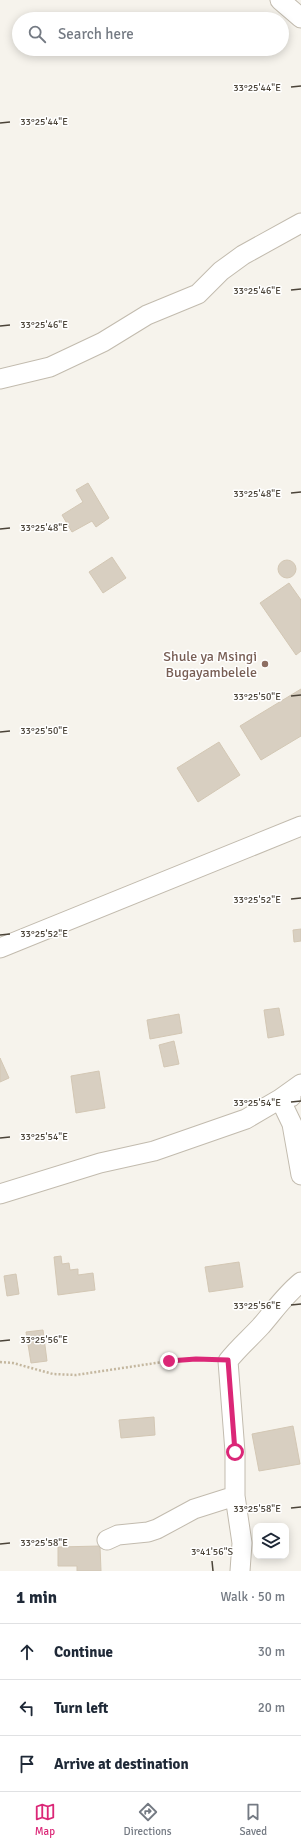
<!DOCTYPE html>
<html lang="en">
<head>
<meta charset="utf-8">
<style>
  :root { --surface:#fff; --page:#f2f2f3; --text:#1f2937; --muted:#747a83; --line:#e0e1e3; --accent:#db2777 }
  body { margin:0; font-family:Signika,sans-serif; background:var(--page); color:var(--text) }
  .controls { position:absolute; right:12px; bottom:12px; display:grid; overflow:hidden; border-radius:8px; box-shadow:0 2px 10px #0003 }
  .controls button { width:36px; height:36px; display:grid; place-items:center; padding:0; border:0; border-bottom:1px solid var(--line); background:var(--surface); color:var(--text); font:20px sans-serif }
  .stop { position:absolute; width:12px; height:12px; margin:-9px; border:3px solid #db2777; border-radius:50%; background:#fff }
  .stop.end { background:#db2777; border-color:#fff; box-shadow:0 1px 4px #0008 }
  .list { margin:0; padding:0; list-style:none }
  h2 { display:flex; justify-content:space-between; align-items:center; height:52px; margin:0; padding:0 16px; font-size:17px }
  h2 small { font-size:13px; font-weight:400; color:var(--muted) }
  .list li { display:grid; grid-template-columns:26px 1fr auto; gap:12px; align-items:center; box-sizing:border-box; height:56px; padding:0 16px; border-top:1px solid var(--line) }
  .list b { display:block; font-size:15px; white-space:nowrap }
  .list em { font-size:13px; font-style:normal; color:var(--muted) }
  .icon { flex:none; width:22px; height:22px; fill:none; stroke:currentColor; stroke-width:2; stroke-linecap:round; stroke-linejoin:round }
  .map { position:relative; flex:none; width:301px; height:1571px; overflow:hidden }
  .search { position:absolute; background:var(--surface); box-shadow:0 2px 10px #0003; left:12px; right:12px; top:12px; height:44px; display:flex; align-items:center; gap:10px; box-sizing:border-box; padding:0 14px; border-radius:22px; color:var(--muted); font-size:15px }
  .sheet { height:220px; background:var(--surface) }
  nav { display:flex; justify-content:space-around; align-items:center; box-sizing:border-box; height:56px; border-top:1px solid var(--line); background:var(--surface); font-size:11px; color:var(--muted) }
  nav a { display:grid; justify-items:center; gap:2px }
  nav .on { color:var(--accent) }
  .map>svg:first-child { display:block }
  .building { fill:#d8cfc1; stroke:#d3c7b4 }
  .lines { fill:none; stroke-linecap:round; stroke-linejoin:round }
  .minor-casing { stroke:#c2bbae; stroke-width:21 }
  .path { stroke:#c4b79f; stroke-width:2.5; stroke-dasharray:2 2; stroke-linecap:butt }
  .minor { stroke:#fff; stroke-width:19 }
  .route { stroke:#db2777; stroke-width:5 }
  .ticks { fill:none; stroke:#4b4439; stroke-width:1.5 }
  .education-dot { fill:#8d6e63; stroke:#fff; stroke-width:1.5 }
  .labels { text-anchor:middle; stroke-width:3; stroke-linejoin:round; paint-order:stroke }
  .education-label { font-size:14px; fill:#785e54; stroke:#fff; text-anchor:end }
  .ticks-label { font-size:10px; text-anchor:middle; fill:#4b4439; stroke:#fff; stroke-width:3; stroke-linejoin:round; paint-order:stroke }
</style>
</head>
<body>
<div class="map">
<svg width="301" height="1571" viewBox="0 0 301 1571">
  <rect width="100%" height="100%" fill="#f6f3ec"/>
  <path class="building" d="M88,483l21,35 -13,9 -4,-6 -20,11 -10,-17 21,-13 -7,-12z
    M112,557l14,21 -23,15 -14,-21z
    M278 569a9 9 0 1 1 18 0a9 9 0 1 1-18 0Z
    M289,583l12,17v51l-5,4 -36,-52z
    M301,689v47l-40,24 -21,-34z
    M219,742l21,33 -42,27 -21,-34z
    M301,929v12l-7,1 -1,-12z
    M279,1008l5,27 -16,3 -4,-28z
    M179,1014l3,19 -32,6 -3,-19z
    M174,1041l5,23 -15,3 -5,-22z
    M0,1058l9,20 -9,4z
    M99,1071l6,37 -29,5 -5,-37z
    M61,1256l1,8 7,-1 1,7 8,-1v6l15,-2 2,17 -37,5 -4,-38z
    M239,1262l4,25 -34,5 -4,-25z
    M16,1274l3,20 -12,2 -3,-20z
    M43,1330l4,31 -16,2 -5,-31z
    M154,1417l1,18 -34,3 -2,-18z
    M293,1426l7,38 -41,7 -7,-37z
    M100,1546l1,25h-24v-5h-19v-19z"/>
  <g class="lines">
    <defs>
      <path id="minor" d="M280,0l21,18
        M0,379l50,-12 53,-25 44,-27 51,-21 23,-23 22,-16 58,-32
        M0,948l301,-122
        M291,1097l-11,2 12,25 9,51
        M0,1194l100,-31 54,-12 92,-32 34,-20 21,-15
        M107,1540l11,-5 30,-3 9,-3 37,-20 41,-13
        M240,1571l2,-28 -7,-47v-44l-7,-91c10,-13 22,-23 33,-35 13,-15 24,-31 40,-44"/>
    </defs>
    <use href="#minor" class="minor-casing"/>
    <path class="path" d="M0,1362l13,1 40,11 23,1 93,-14 39,-2"/>
    <use href="#minor" class="minor"/>
  </g>
  <g class="lines">
    <path class="route" d="M169,1361l27,-2 32,1 7,92"/>
  </g>
  <path class="ticks" d="M291,87l10,-1M0,123l10,-1M291,290l10,-1M0,326l10,-1M291,493l10,-1M0,529l10,-1M291,696l10,-1M0,732l10,-1M291,899l10,-1M0,935l10,-1M291,1102l10,-1M0,1138l10,-1M291,1305l10,-1M0,1341l10,-1M291,1508l10,-1M0,1544l10,-1M212,1561l1,10"/>
  <circle class="education-dot" cx="265" cy="664" r="4"/>
  <g class="labels">
    <g class="education-label">
      <text x="257" y="661">Shule ya Msingi<tspan x="257" dy="16">Bugayambelele</tspan></text>
    </g>
  </g>
  <g class="ticks-label">
    <text x="257" y="91">33°25'44"E</text>
    <text x="44" y="125">33°25'44"E</text>
    <text x="257" y="294">33°25'46"E</text>
    <text x="44" y="328">33°25'46"E</text>
    <text x="257" y="497">33°25'48"E</text>
    <text x="44" y="531">33°25'48"E</text>
    <text x="257" y="700">33°25'50"E</text>
    <text x="44" y="734">33°25'50"E</text>
    <text x="257" y="903">33°25'52"E</text>
    <text x="44" y="937">33°25'52"E</text>
    <text x="257" y="1106">33°25'54"E</text>
    <text x="44" y="1140">33°25'54"E</text>
    <text x="257" y="1309">33°25'56"E</text>
    <text x="44" y="1343">33°25'56"E</text>
    <text x="257" y="1512">33°25'58"E</text>
    <text x="44" y="1546">33°25'58"E</text>
    <text x="212" y="1555">3°41'56"S</text>
  </g>
</svg>
<div class="controls">
<button><svg class="icon" aria-label="layers" viewBox="0 0 24 24"><path d="M12 4l9 5-9 5-9-5zM3 14l9 5 9-5"/></svg></button>
</div>
<div class="stop" style="left:235px;top:1452px"></div>
<div class="stop end" style="left:169px;top:1361px"></div>
<div class="search"><svg class="icon" aria-label="search" viewBox="0 0 24 24"><circle cx="10" cy="10" r="6"/><path d="M15 15l6 6"/></svg>Search here</div>
</div>
<section class="sheet">
<h2>1 min<small>Walk · 50 m</small></h2>
<ul class="list">
<li><svg class="icon" aria-label="ahead" viewBox="0 0 24 24"><path d="M12 20V5M6 11l6-6 6 6"/></svg><div><b>Continue</b></div><em>30 m</em></li>
<li><svg class="icon" aria-label="left" viewBox="0 0 24 24"><path d="M17 20v-9H6M10 6l-5 5 5 5"/></svg><div><b>Turn left</b></div><em>20 m</em></li>
<li><svg class="icon" aria-label="arrive" viewBox="0 0 24 24"><path d="M6 21V4h12l-3 4 3 4H6"/></svg><div><b>Arrive at destination</b></div></li>
</ul>
</section>
<nav>
<a class="on"><svg class="icon" aria-label="map" viewBox="0 0 24 24"><path d="M3 6l6-2 6 2 6-2v14l-6 2-6-2-6 2zM9 4v14M15 6v14"/></svg>Map</a>
<a><svg class="icon" aria-label="directions" viewBox="0 0 24 24"><path d="M12 3l9 9-9 9-9-9zM9 14v-3h6M13 9l2 2-2 2"/></svg>Directions</a>
<a><svg class="icon" aria-label="saved" viewBox="0 0 24 24"><path d="M7 4h10v16l-5-4-5 4z"/></svg>Saved</a>
</nav>
</body>
</html>
